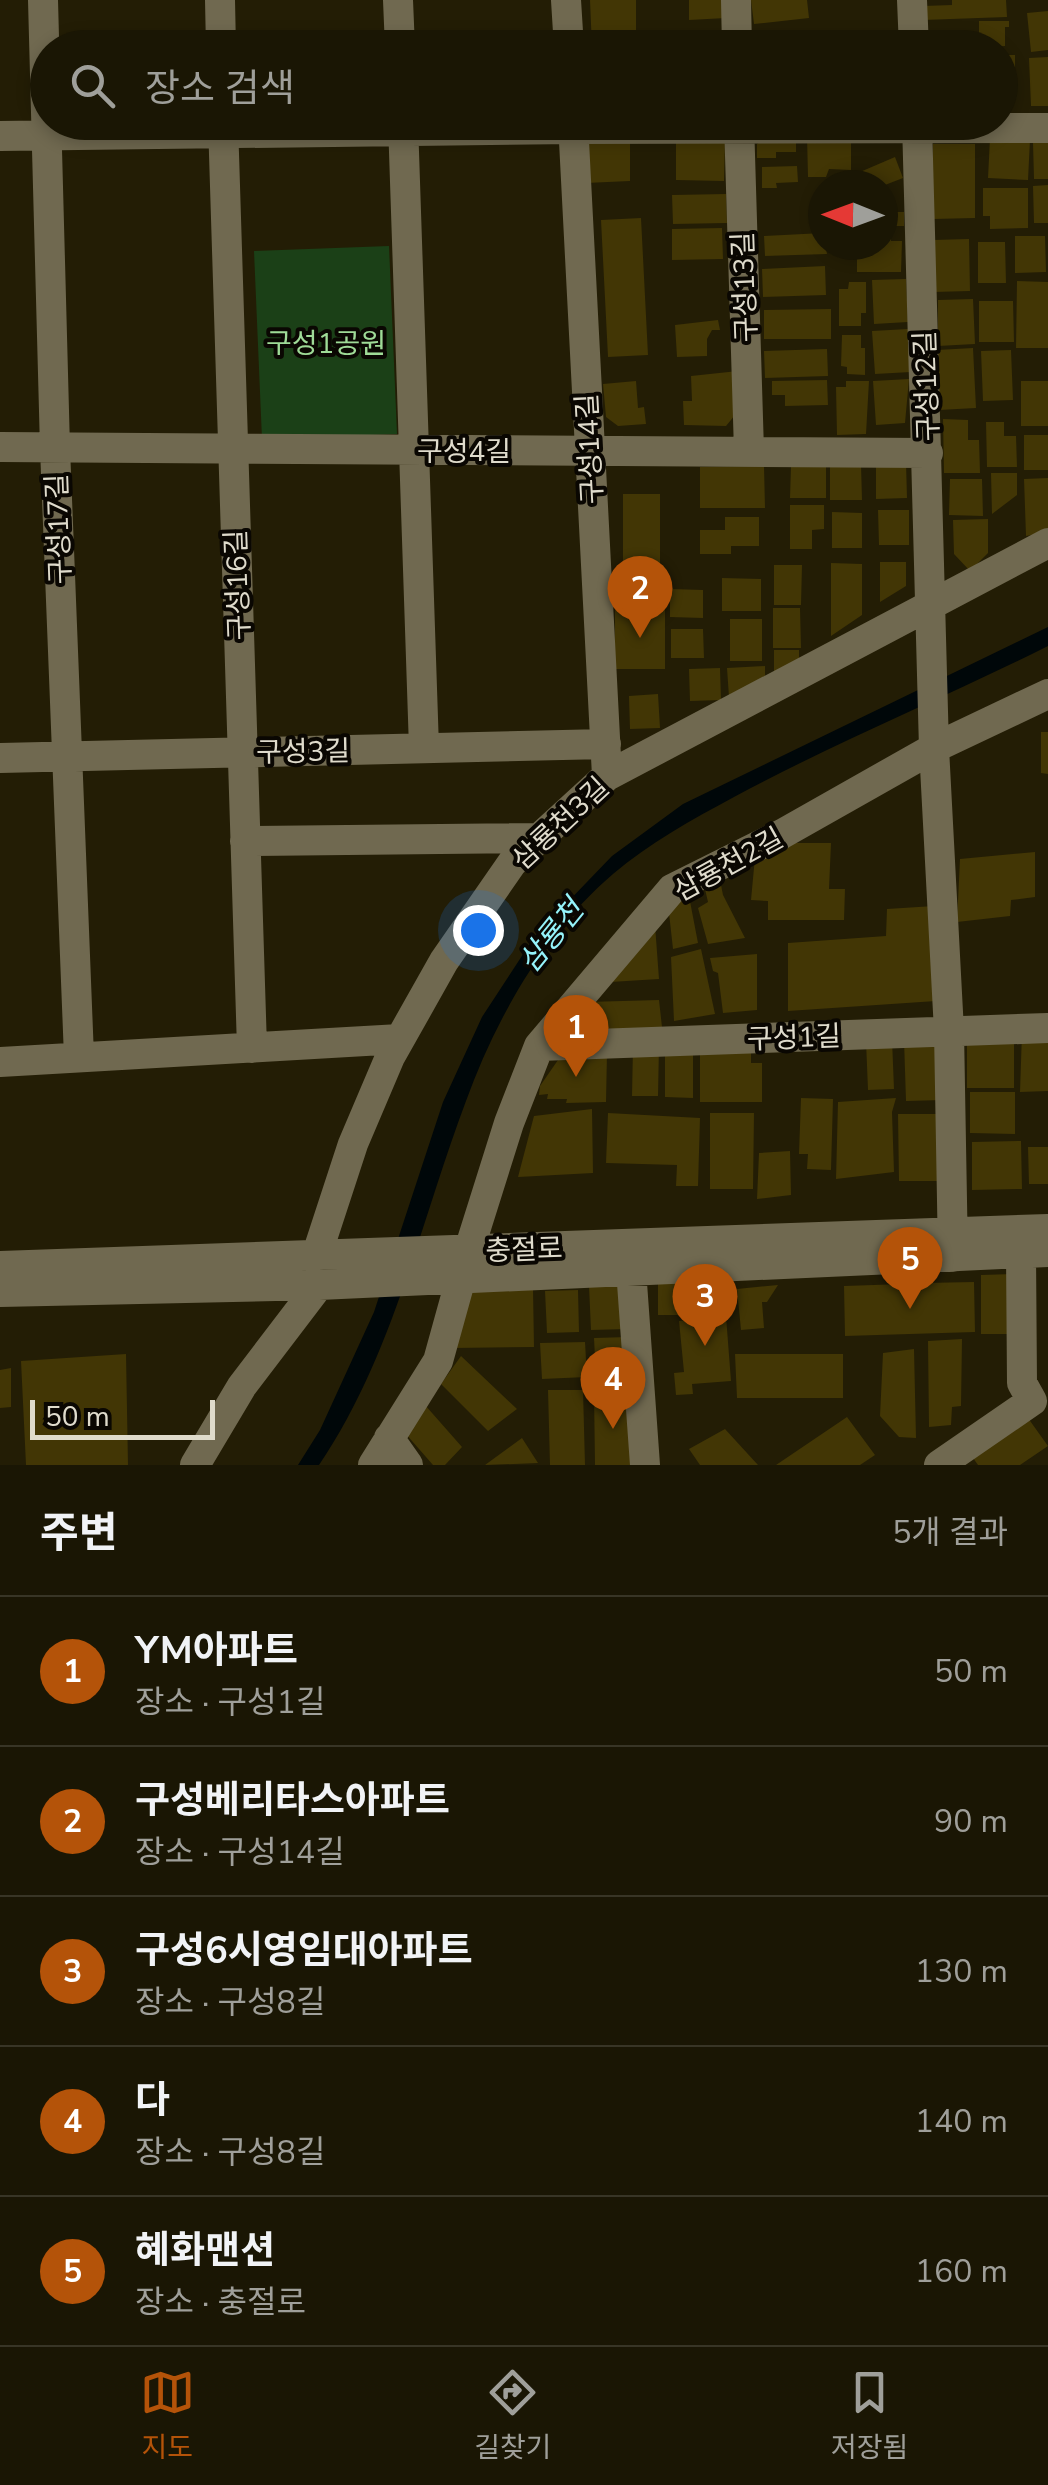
<!DOCTYPE html>
<html lang="ko">
<head>
<meta charset="utf-8">
<style>
  :root { --surface:#1a1604; --page:#272313; --text:#f1f3f6; --muted:#9f9f9a; --line:#383526; --accent:#b45309 }
  body { margin:0; font-family:"Nunito Sans","Noto Sans KR",sans-serif; background:var(--page); color:var(--text) }
  .compass { position:absolute; left:808px; top:170px; width:90px; height:90px; border-radius:50%; background:var(--surface); box-shadow:0 5px 15px #0003; rotate:271deg }
  .scale { position:absolute; left:30px; bottom:25px; width:185px; box-sizing:border-box; padding-left:10px; border:5px solid #dfdbcc; border-top:0; font-size:28px; line-height:35px; white-space:nowrap; color:#dfdbcc; -webkit-text-stroke:8px #0a0702; paint-order:stroke }
  .you { position:absolute; left:478px; top:930px; width:35px; height:35px; margin:-25px; border:8px solid #fff; border-radius:50%; background:#1a73e8; box-shadow:0 0 0 15px #1a73e833 }
  .badge { display:grid; place-items:center; width:65px; height:65px; border-radius:50%; background:var(--accent); color:#fff; font-size:32px; font-weight:700 }
  .pin { position:absolute; translate:-50% -82px; filter:drop-shadow(0 2px 5px #0008) }
  .pin::after { content:''; position:absolute; top:52px; width:35px; height:30px; background:inherit; clip-path:polygon(0 0,100% 0,50% 100%) }
  .list { margin:0; padding:0; list-style:none }
  h2 { display:flex; justify-content:space-between; align-items:center; height:130px; margin:0; padding:0 40px; font-size:42px }
  h2 small { font-size:32px; font-weight:400; color:var(--muted) }
  .list li { display:grid; grid-template-columns:65px 1fr auto; gap:30px; align-items:center; box-sizing:border-box; height:150px; padding:0 40px; border-top:2px solid var(--line) }
  .list b { display:block; font-size:38px; white-space:nowrap }
  .list p { margin:0; font-size:32px; white-space:nowrap; color:var(--muted) }
  .list em { font-size:32px; font-style:normal; color:var(--muted) }
  .icon { flex:none; width:55px; height:55px; fill:none; stroke:currentColor; stroke-width:2; stroke-linecap:round; stroke-linejoin:round }
  .map { position:relative; flex:none; width:1048px; height:1465px; overflow:hidden }
  .search { position:absolute; background:var(--surface); box-shadow:0 5px 15px #0003; left:30px; right:30px; top:30px; height:110px; display:flex; align-items:center; gap:25px; box-sizing:border-box; padding:0 35px; border-radius:55px; color:var(--muted); font-size:38px }
  .sheet { height:880px; background:var(--surface) }
  nav { display:flex; justify-content:space-around; align-items:center; box-sizing:border-box; height:140px; border-top:2px solid var(--line); background:var(--surface); font-size:28px; color:var(--muted) }
  nav a { display:grid; justify-items:center; gap:5px }
  nav .on { color:var(--accent) }
  .map>svg:first-child { display:block }
  .green { fill:#1b4017 }
  .water { fill:#000709 }
  .building { fill:#423605 }
  .lines { fill:none; stroke-linecap:round; stroke-linejoin:round }
  .minor { stroke:#706950; stroke-width:30 }
  .labels { text-anchor:middle; stroke-width:8; stroke-linejoin:round; paint-order:stroke }
  .street-label { font-size:28px; fill:#dfdbcc; stroke:#0a0702 }
  .park-label { font-size:28px; fill:#9fdb97; stroke:#0a0702 }
  .water-label { font-size:30px; font-style:italic; fill:#95f3fa; stroke:#0a0702 }
</style>
</head>
<body>
<div class="map">
<svg width="1048" height="1465" viewBox="0 0 1048 1465">
  <rect width="100%" height="100%" fill="#231d05"/>
  <path class="green" d="M389,246l8,188 -135,5 -8,-188z"/>
  <path class="water" d="M1048,627v19c-104,52 -212,96 -314,151 -41,22 -86,47 -121,77 -68,58 -117,144 -147,227 -46,122 -73,255 -147,364h-21l22,-35 54,-118 69,-210 39,-85 53,-81 77,-80 71,-52z"/>
  <path class="building" d="M590,0h46v48h-44z
    M689,0h36l1,18 -37,2z
    M751,0h56l2,18 -55,6z
    M952,0h54l1,17 -84,3v-14l29,-1z
    M1048,11v39l-17,2 -4,-39z
    M979,21h30v6h-4v19l-26,2z
    M714,33l1,15h-48v-14z
    M1000,55h15v26h-15z
    M1048,57v49h-17l-2,-48z
    M596,136h34v45l-44,2 -5,-35z
    M796,136v16h-20v6h-19v-14l12,-7z
    M807,136l44,7v27l-22,-1 -3,8h-18z
    M990,138l40,2 -2,40 -40,-2z
    M676,141l49,1 -1,39 -48,-1z
    M1033,143h15v36h-14z
    M933,144h42v74l-42,1z
    M895,157l8,21 -18,7h-20l-5,-13z
    M797,166l1,16 -22,1 1,5h-15v-21z
    M1048,185v38h-14l-1,-37z
    M983,188h45v40l-38,1v-13h-7z
    M726,194l1,29 -54,1 -1,-29z
    M883,212h21v14h-13v15h11l-1,31h-44v-26l26,-1z
    M641,218l7,137 -40,2 -7,-137z
    M722,228l1,31 -51,1v-31z
    M823,233l4,21 -62,2 -1,-20z
    M1015,236h30l1,36 -31,1z
    M969,239l1,52 -37,1v-52z
    M978,242h27l1,41h-28z
    M825,266l1,29 -63,2 -1,-28z
    M906,279l2,43 -34,2 -2,-44z
    M1017,281l31,1v66h-32z
    M849,282h17v31h-5v13h-22v-37h9z
    M973,299l2,45 -37,2v-46z
    M979,301h34l1,41h-35z
    M831,309v30h-67v-29z
    M718,320l2,10h-8l-5,9v17l-30,1 -2,-32z
    M908,329l3,43 -36,2 -3,-43z
    M842,335h19v13h4v27l-18,-1v-7l-6,-1z
    M973,348l3,60 -37,2 -2,-60z
    M827,349l1,27 -63,2 -1,-27z
    M1011,350l2,50 -30,1 -2,-50z
    M738,371l2,38 -14,17 -42,-1 -1,-24h9l-1,-25z
    M909,379l-4,44 -29,2 -3,-44z
    M827,380l1,25 -43,1v-11h-13v-14z
    M636,381l2,27 6,-1 2,17 -28,2 -12,-9 -3,-33z
    M846,381h23l-3,53 -29,1 -1,-48h10z
    M1021,381h27v45h-27z
    M943,419l25,1v20h11l1,33h-36z
    M986,422h18v14h12l1,31h-30z
    M1024,435h24v35h-24z
    M876,462h30l1,36 -31,1z
    M830,464h31l1,36h-32z
    M764,466l1,42h-65v-41z
    M791,466h35v32h-36z
    M991,473h26v22l-25,19z
    M1048,478v54l-22,4 -2,-57z
    M950,479h32l1,37 -34,-1z
    M623,494h37v72l-37,1z
    M790,505h34v24l-12,1v19h-22z
    M878,510h31v35h-30z
    M832,512l30,1v35h-30z
    M725,517h34v29h-28v8h-31v-24h25z
    M988,519v34l-18,18 -16,-17 -1,-34z
    M880,562h26v24l-26,16z
    M831,563l31,1v51l-31,21z
    M774,565h28l-1,40h-27z
    M722,578l39,1v32h-39z
    M670,589l33,1v28l-33,-1z
    M615,607h50v62h-50z
    M773,608h27l1,40h-28z
    M730,619h32v42h-32z
    M671,629h32l1,29h-33z
    M774,650h25v13l-25,11z
    M765,666v10l-36,21 -2,-29z
    M720,668l1,32 -31,1 -1,-32z
    M658,694l2,34 -30,1 -1,-33z
    M1041,732h7v42l-7,-1z
    M776,843h55l-2,46h16l-1,31h-76v-19l-17,-1 4,-43z
    M1035,852v45l-24,3 -1,16 -53,6 3,-63z
    M720,880l3,15 22,43 -37,6 -10,-36 10,-6 -4,-17z
    M689,896l9,47 -25,6 -5,-45z
    M934,906l2,95 -148,10v-68l98,-7 1,-27z
    M655,925l4,54 -49,3z
    M701,949l14,65 -41,7 -3,-64z
    M757,954v56l-34,3 -5,-40 -5,-2 -3,-13z
    M659,1000l4,36 -84,2 2,-25 5,-11z
    M1048,1031v60l-28,1 2,-60z
    M1014,1033v55h-47v-43z
    M892,1039l2,50 -26,1 -2,-49z
    M941,1039l2,61 -37,1 -2,-61z
    M700,1045h51v18h11v39h-62z
    M633,1046h26l-1,50h-26z
    M693,1047v51l-28,-1v-49z
    M607,1053l-1,49 -40,1 1,-4h-20l1,-5 -9,1 1,-9 18,-26z
    M970,1092h45v42l-45,-1z
    M801,1098l32,1 -2,71 -24,-1 1,-15h-9z
    M896,1098l-4,14 2,60 -58,7 2,-77z
    M592,1109l1,64 -75,4 16,-61z
    M608,1113l92,5 -2,68h-22l1,-21 -71,-2z
    M710,1113h44l-1,76h-43z
    M898,1114h43l1,67h-43z
    M1021,1141l1,48 -50,1v-48z
    M1028,1147h20v37h-19z
    M790,1151l1,44 -34,4 2,-46z
    M1013,1274l-6,60h-26v-59z
    M924,1276v7l50,-1 1,50 -130,4 -1,-50 59,-2v-7z
    M658,1281h70v34h-70z
    M626,1284l1,45 -36,1 -2,-44z
    M778,1285l-11,17h-5l2,26 -23,2 -4,-41z
    M533,1288l1,59 -81,1 11,-59z
    M578,1290l1,42 -32,1 -2,-42z
    M726,1316l5,65 -39,3 1,10 -17,1 -2,-22 10,-1 -5,-51z
    M629,1337l2,40 -35,2 -2,-41z
    M962,1339l-1,67 -9,1 -1,18 -22,2 -1,-86z
    M585,1342l2,35 -45,2 -2,-36z
    M914,1349l2,89 -17,-1 -19,-21 3,-63z
    M126,1354l2,111h-102l-5,-104z
    M735,1354h108v44h-106z
    M461,1356l56,53 -29,22 -47,-47z
    M11,1368v39l-11,1v-38z
    M548,1390h35l2,75h-35z
    M629,1390l3,75h-37l-1,-72z
    M425,1405l37,42 -17,18h-12l-28,-32z
    M847,1417l28,38 -15,10h-84z
    M1028,1418l20,28 -28,19h-42l-5,-7z
    M725,1429l33,36h-58l-11,-16z
    M522,1438l16,25 -53,2z"/>
  <g class="lines">
    <path class="minor" d="M43,0l12,448 24,609
      M220,0l1,48
      M398,0l2,48
      M566,0l3,48
      M736,0l1,48
      M912,0l2,48
      M223,122l29,926
      M403,122l21,626
      M573,122l34,654
      M739,122l10,329
      M917,122l17,626 15,283 4,226
      M0,136l573,-7 475,-1
      M0,447l928,6
      M0,758l606,-14
      M245,841l295,-3
      M539,1046l509,-18
      M0,1062l400,-23
      M469,1250l40,-127 30,-77 133,-157 110,-55 152,-86 114,-54
      M316,1257l37,-113 37,-87 54,-96 68,-98 95,-87 441,-233
      M0,1266l1048,-37
      M631,1269l14,196
      M0,1292l319,-7 729,-33
      M389,1438l19,27
      M195,1465l47,-79 77,-101
      M373,1465l65,-104 23,-83
      M939,1465l93,-64 -10,-18 -1,-130"/>
  </g>
  <g class="labels">
    <g class="street-label">
      <text transform="translate(744 287) rotate(-92)" y="10">구성13길</text>
      <text transform="translate(926 386) rotate(-92)" y="10">구성12길</text>
      <text transform="translate(589 449) rotate(-93)" y="10">구성14길</text>
      <text x="464" y="461">구성4길</text>
      <text transform="translate(58 529) rotate(-92)" y="10">구성17길</text>
      <text transform="translate(237 585) rotate(-92)" y="10">구성16길</text>
      <text transform="translate(303 751) rotate(-1)" y="10">구성3길</text>
      <text transform="translate(560 823) rotate(-43)" y="10">삼룡천3길</text>
      <text transform="translate(728 864) rotate(-29)" y="10">삼룡천2길</text>
      <text transform="translate(794 1037) rotate(-2)" y="10">구성1길</text>
      <text transform="translate(524 1249) rotate(-2)" y="10">충절로</text>
    </g>
    <g class="park-label">
      <text x="326" y="353">구성1공원</text>
    </g>
    <g class="water-label">
      <text transform="translate(551 936) rotate(-51)" y="10">삼룡천</text>
    </g>
  </g>
</svg>
<svg class="compass" viewBox="-18 -18 36 36"><path d="M0-13l5 13h-10z" fill="#e53935"/><path d="M0 13l5-13h-10z" fill="#9f9f9a"/></svg>
<div class="scale">50 m</div>
<div class="you"></div>
<div class="pin badge" style="left:576px;top:1077px">1</div>
<div class="pin badge" style="left:640px;top:638px">2</div>
<div class="pin badge" style="left:705px;top:1346px">3</div>
<div class="pin badge" style="left:613px;top:1429px">4</div>
<div class="pin badge" style="left:910px;top:1309px">5</div>
<div class="search"><svg class="icon" aria-label="search" viewBox="0 0 24 24"><circle cx="10" cy="10" r="6"/><path d="M15 15l6 6"/></svg>장소 검색</div>
</div>
<section class="sheet">
<h2>주변<small>5개 결과</small></h2>
<ul class="list">
<li><span class="badge">1</span><div><b>YM아파트</b><p>장소 · 구성1길</p></div><em>50 m</em></li>
<li><span class="badge">2</span><div><b>구성베리타스아파트</b><p>장소 · 구성14길</p></div><em>90 m</em></li>
<li><span class="badge">3</span><div><b>구성6시영임대아파트</b><p>장소 · 구성8길</p></div><em>130 m</em></li>
<li><span class="badge">4</span><div><b>다</b><p>장소 · 구성8길</p></div><em>140 m</em></li>
<li><span class="badge">5</span><div><b>혜화맨션</b><p>장소 · 충절로</p></div><em>160 m</em></li>
</ul>
</section>
<nav>
<a class="on"><svg class="icon" aria-label="map" viewBox="0 0 24 24"><path d="M3 6l6-2 6 2 6-2v14l-6 2-6-2-6 2zM9 4v14M15 6v14"/></svg>지도</a>
<a><svg class="icon" aria-label="directions" viewBox="0 0 24 24"><path d="M12 3l9 9-9 9-9-9zM9 14v-3h6M13 9l2 2-2 2"/></svg>길찾기</a>
<a><svg class="icon" aria-label="saved" viewBox="0 0 24 24"><path d="M7 4h10v16l-5-4-5 4z"/></svg>저장됨</a>
</nav>
</body>
</html>
